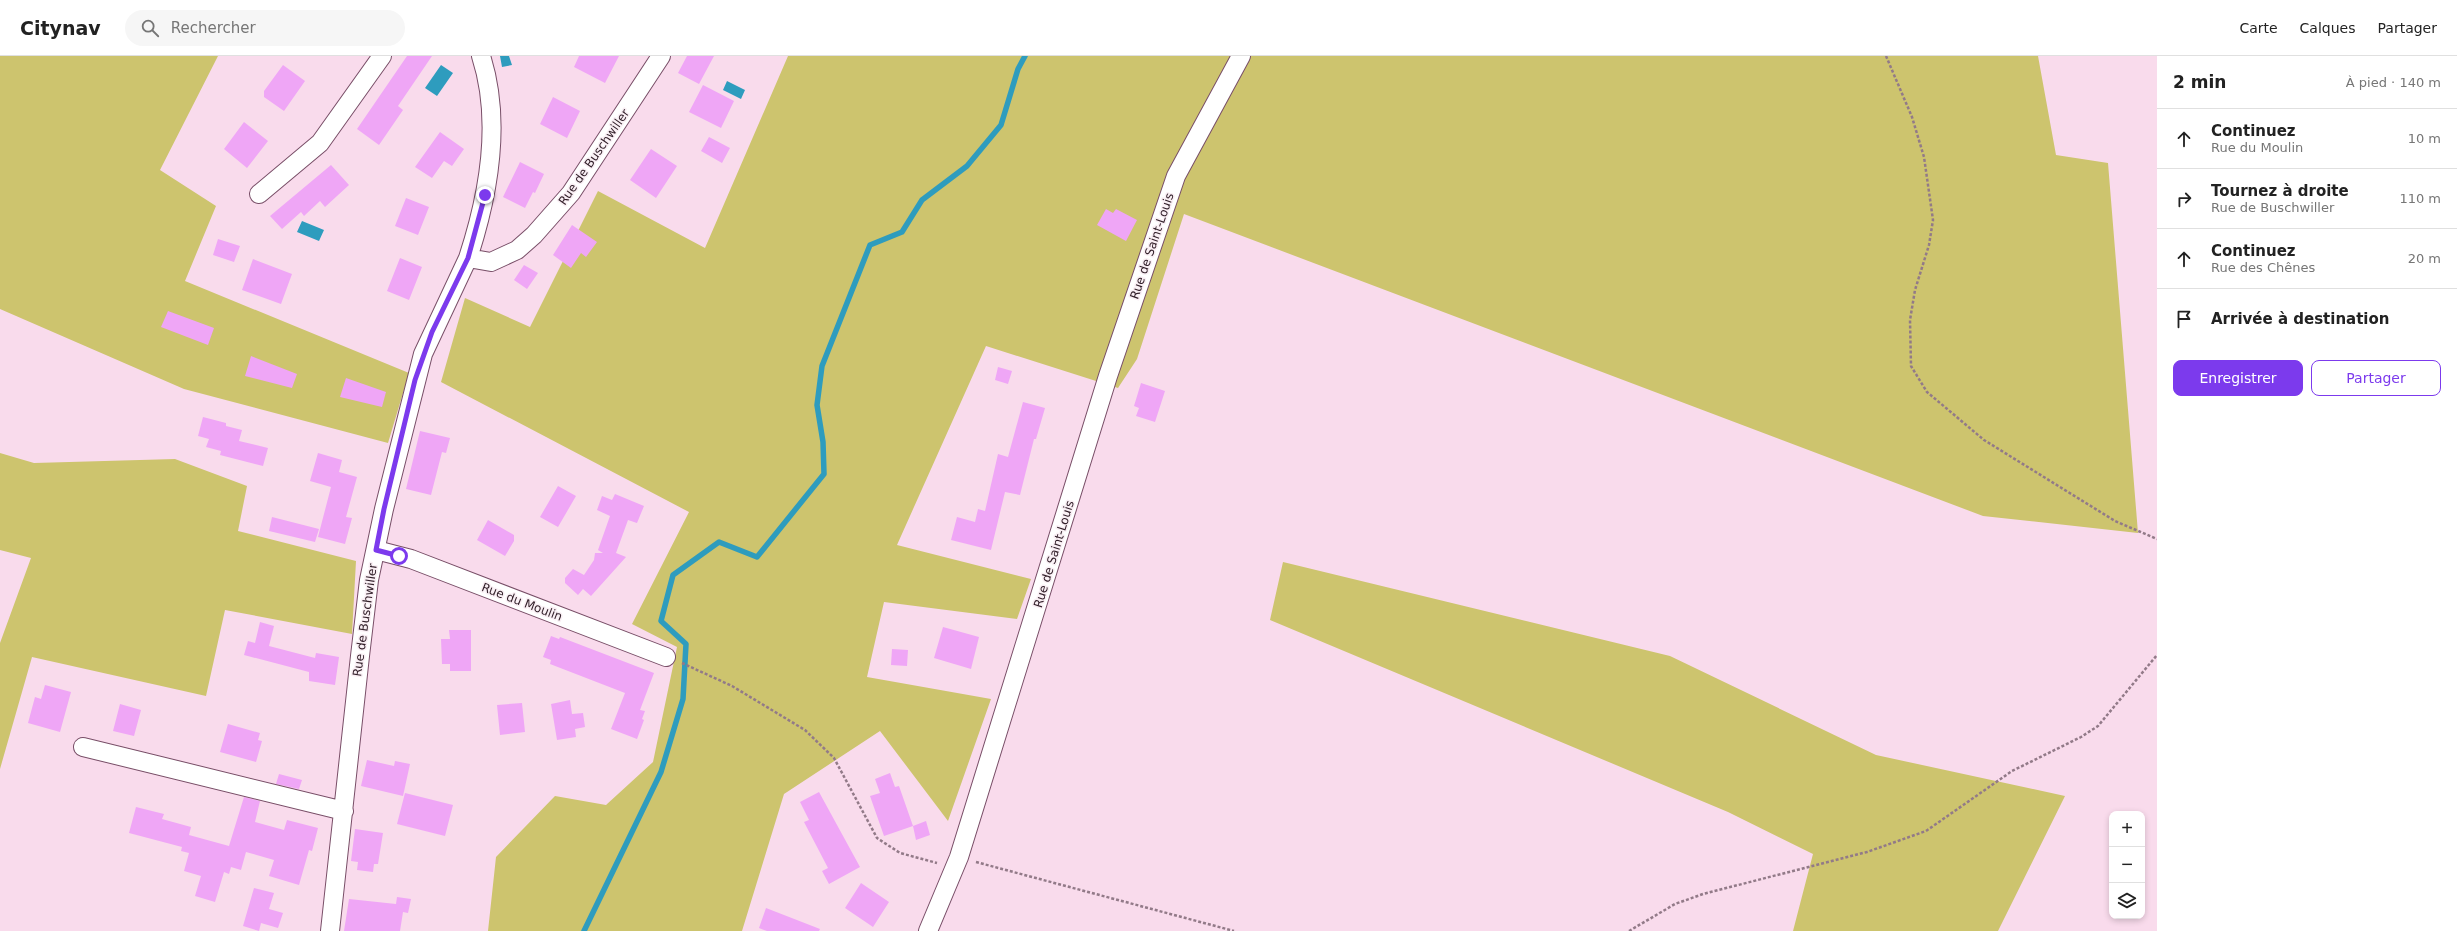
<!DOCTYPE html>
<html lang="fr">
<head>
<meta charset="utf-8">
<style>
  :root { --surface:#fff; --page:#f6f6f6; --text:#222; --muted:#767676; --line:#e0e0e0; --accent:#7c3aed }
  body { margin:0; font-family:"DejaVu Sans",sans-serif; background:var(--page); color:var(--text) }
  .controls { position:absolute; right:12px; bottom:12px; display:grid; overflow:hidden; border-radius:8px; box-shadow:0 2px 6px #0003 }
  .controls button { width:36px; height:36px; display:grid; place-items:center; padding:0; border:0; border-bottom:1px solid var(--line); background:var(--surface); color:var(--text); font:20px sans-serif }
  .stop { position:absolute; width:12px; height:12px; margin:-9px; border:3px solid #7c3aed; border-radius:50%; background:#fff }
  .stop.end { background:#7c3aed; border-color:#fff; box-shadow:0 1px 4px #0008 }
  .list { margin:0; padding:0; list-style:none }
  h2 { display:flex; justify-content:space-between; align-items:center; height:52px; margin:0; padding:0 16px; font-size:17px }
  h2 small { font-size:13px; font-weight:400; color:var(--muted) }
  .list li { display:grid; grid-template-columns:26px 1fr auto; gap:12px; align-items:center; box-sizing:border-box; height:60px; padding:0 16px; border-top:1px solid var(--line) }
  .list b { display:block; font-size:15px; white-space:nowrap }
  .list p { margin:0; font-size:13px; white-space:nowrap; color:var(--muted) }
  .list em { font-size:13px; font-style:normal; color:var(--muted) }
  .actions { display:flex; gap:8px; padding:12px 16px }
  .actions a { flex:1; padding:9px 0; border:1px solid var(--accent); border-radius:8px; text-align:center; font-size:14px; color:var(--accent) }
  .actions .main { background:var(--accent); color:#fff }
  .icon { flex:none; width:22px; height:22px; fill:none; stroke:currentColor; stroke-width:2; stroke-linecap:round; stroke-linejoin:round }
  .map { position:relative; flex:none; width:2157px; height:875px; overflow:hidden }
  header { display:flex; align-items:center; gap:24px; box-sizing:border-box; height:56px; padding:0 20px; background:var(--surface); border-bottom:1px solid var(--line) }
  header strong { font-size:19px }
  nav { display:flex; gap:22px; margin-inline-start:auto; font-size:14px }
  .search { width:280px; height:36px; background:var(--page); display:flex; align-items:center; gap:10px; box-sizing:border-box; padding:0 14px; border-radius:22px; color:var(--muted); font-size:15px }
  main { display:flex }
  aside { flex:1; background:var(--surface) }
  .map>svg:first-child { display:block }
  .green { fill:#cdc46e }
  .water { fill:#2e9cbe }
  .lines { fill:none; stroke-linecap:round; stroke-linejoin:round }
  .stream { stroke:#2e9cbe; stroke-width:5.5 }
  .building { fill:#efa6f6 }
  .minor-casing { stroke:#784e67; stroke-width:20 }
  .path { stroke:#927a88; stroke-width:2.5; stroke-dasharray:3 2; stroke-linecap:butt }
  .minor { stroke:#fff; stroke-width:18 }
  .route { stroke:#7c3aed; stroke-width:5 }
  .labels { text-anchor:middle; stroke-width:3; stroke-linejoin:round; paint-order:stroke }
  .street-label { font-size:12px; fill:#32202a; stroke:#f9eff4 }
</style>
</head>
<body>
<header>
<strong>Citynav</strong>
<div class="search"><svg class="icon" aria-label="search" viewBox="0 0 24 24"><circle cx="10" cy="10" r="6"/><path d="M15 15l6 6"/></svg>Rechercher</div>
<nav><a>Carte</a><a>Calques</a><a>Partager</a></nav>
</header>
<main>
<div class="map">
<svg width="2157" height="875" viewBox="0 0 2157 875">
  <rect width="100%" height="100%" fill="#f9dbec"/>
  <path class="green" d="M0,0h218l-58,114 56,36 -31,75 224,92 -21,70 -204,-54 -184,-80z
    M788,0h1250l18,99 52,8 30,370 -155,-17 -799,-302 -47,145 -19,29 -132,-42 -89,199 134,34 -14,40 -133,-17 -17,75 124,22 -43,122 -68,-90 -96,63 -42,137h-254l8,-74 59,-61 51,9 47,-43 24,-115 -45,-23 57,-112 -248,-130 24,-84 65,29 68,-136 107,57z
    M0,397l34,10 141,-4 72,27 -9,45 118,30 -4,73 -127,-24 -19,86 -174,-39 -32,112v-126l31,-85 -31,-8z
    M1283,506l387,94 206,99 189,41 -67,135h-205l20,-77 -85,-42 -458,-192z"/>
  <path class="water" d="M500,0h9l3,9 -10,2z
    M441,9l12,8 -16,23 -12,-8z
    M727,25l18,9 -4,9 -18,-9z
    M302,165l22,9 -5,11 -22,-9z"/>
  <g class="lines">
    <path class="stream" d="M584,875l77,-159 22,-73 3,-55 -25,-23 12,-46 46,-33 38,15 67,-83 -1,-32 -6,-37 5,-39 48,-121 32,-13 20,-32 45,-34 34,-41 17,-56 7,-13"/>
  </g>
  <path class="building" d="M407,0h25l-34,50 5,4 -24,35 -22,-16z
    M579,0h40l-14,27 -31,-16z
    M687,0h27l-15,28 -21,-11z
    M283,9l22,16 -21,30 -20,-14v-6z
    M703,29l31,16 -13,27 -32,-16z
    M553,41l27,14 -13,27 -27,-14z
    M244,66l24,19 -21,27 -23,-19z
    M440,76l24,17 -12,17 -8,-5 -12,17 -17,-11z
    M709,81l21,11 -8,15 -21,-12z
    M651,93l26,17 -21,32 -26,-18z
    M520,106l24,12 -9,19 -2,-1 -8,16 -22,-11z
    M331,109l18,20 -24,22 -5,-6 -16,15 -3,-4 -19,17 -12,-13z
    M406,142l23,9 -11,28 -23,-9z
    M1106,153l7,4 3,-4 21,11 -11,21 -29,-16z
    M572,169l25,17 -11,15 -5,-4 -10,15 -18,-13z
    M218,183l22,7 -6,16 -21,-7z
    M400,202l22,9 -13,33 -22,-9z
    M253,203l39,15 -11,30 -39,-14z
    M524,209l14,8 -11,16 -13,-9z
    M168,255l46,17 -6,17 -47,-18z
    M251,300l46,18 -5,14 -47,-12z
    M998,311l14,4 -4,13 -13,-4z
    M346,322l40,14 -4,15 -42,-10z
    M1141,327l24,8 -10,31 -19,-6 3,-8 -5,-2z
    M1023,346l22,6 -9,31h-2l-14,56 -15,-3 -14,58 -40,-10 6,-23 18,5 3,-13 7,2 13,-57 10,3z
    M203,361l23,6v3l16,4 -3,11 29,7 -5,18 -43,-11 1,-4 -15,-4 3,-8 -11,-3z
    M420,375l30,7 -4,15 -4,-1 -11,43 -25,-6z
    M318,397l24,7 -3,12 18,5 -11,40 6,1 -7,26 -27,-7 13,-50 -21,-6z
    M558,430l18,10 -18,31 -18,-10z
    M615,438l29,12 -7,17 -9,-3 -12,33 10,4 -35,39 -8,-7 -5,6 -13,-12v-5l8,-9 11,6 10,-15 1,-7h8l-5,-3 12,-34 -13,-6 5,-14 10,4z
    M272,461l47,12 -4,13 -46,-11z
    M488,464l26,15v6l-9,15 -28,-16z
    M260,566l14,4 -5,20 46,12 1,-5 23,4 -4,28 -26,-4v-9l-65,-17 4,-14 7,2z
    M943,571l36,10 -8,32 -37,-11z
    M449,574h22v41h-21v-7h-8l-1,-25h9z
    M551,580l8,3 1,-2 94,36 -14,37 5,1 -3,8 2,1 -7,19 -26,-10 14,-36 -75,-29 1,-4 -8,-3z
    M892,593l16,1 -1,16 -16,-1z
    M45,629l26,7 -11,40 -32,-9 7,-26 6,2z
    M570,644l2,14 11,-1 2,14 -10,2 1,8 -19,3 -6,-36z
    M522,647l3,29 -25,3 -3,-30z
    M120,648l21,6 -7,26 -21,-5z
    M228,668l32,9 -2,7 4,1 -6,21 -36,-10z
    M367,704l27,6 1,-5 15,3 -7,32 -42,-10z
    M890,717l5,14 4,-1 14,40 13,-5 4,14 -14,5 -3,-14 -29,10 -14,-40 10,-3 -5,-14z
    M279,718l23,6 -3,9 -23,-5z
    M819,736l41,75 -31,17 -7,-13 6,-3 -24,-46 5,-2 -9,-18z
    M405,737l48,12 -8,31 -48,-12z
    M244,741l16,4 -5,21 29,8 3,-10 31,8 -6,23 -3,-1 -10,35 -30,-9 5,-16 -28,-8 -5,18 -10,-3 -2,7 -5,-2 -9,30 -20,-6 6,-20 -17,-5 5,-18 -8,-2 1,-4 -53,-14 7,-26 28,7 -2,5 29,8 -2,8 40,11z
    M355,773l28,4 -5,31h-4l-1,8 -16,-2 1,-8 -7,-1z
    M861,827l28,19 -16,25 -28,-19z
    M254,832l20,5 -5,16 14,4 -5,15 -17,-5 -2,8 -16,-5z
    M397,841l14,2 -3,14 -5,-1 -3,19h-56l5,-32 47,5z
    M766,852l54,21 -1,2h-52l-8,-3z"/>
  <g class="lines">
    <defs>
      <path id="minor" d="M259,138l61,-51 62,-87
        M468,202c21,-64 34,-137 13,-202
        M376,494l35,9 255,98
        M83,691l261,64
        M330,875l30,-275 9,-76 15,-71 39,-155 45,-96 23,4 26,-12 17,-15 37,-42 90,-137
        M928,875l31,-74 149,-481 68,-200 65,-120"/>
    </defs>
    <use href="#minor" class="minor-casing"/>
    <path class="path" d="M1886,0l26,61 12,40 9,63 -4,25 -14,45 -5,30 1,46 16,26 57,48 131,81 42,18
      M682,607l50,23 73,44 29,28 43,80 23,15 37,10
      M976,806l258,69
      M1629,875l46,-27 28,-10 164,-42 59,-21 86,-60 69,-34 17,-11 59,-71"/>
    <use href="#minor" class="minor"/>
  </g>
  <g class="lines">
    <path class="route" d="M399,500l-23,-6 8,-41 31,-129 17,-48 36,-74 17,-63"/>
  </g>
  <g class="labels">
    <g class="street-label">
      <text transform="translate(594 101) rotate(-55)" y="4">Rue de Buschwiller</text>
      <text transform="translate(1152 190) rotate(-71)" y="4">Rue de Saint-Louis</text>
      <text transform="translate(1054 498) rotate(-73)" y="4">Rue de Saint-Louis</text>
      <text transform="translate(522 546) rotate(21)" y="4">Rue du Moulin</text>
      <text transform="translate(365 564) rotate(-82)" y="4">Rue de Buschwiller</text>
    </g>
  </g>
</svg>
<div class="controls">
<button>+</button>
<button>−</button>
<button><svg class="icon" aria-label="layers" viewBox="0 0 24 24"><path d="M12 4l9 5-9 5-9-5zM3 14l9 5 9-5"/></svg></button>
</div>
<div class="stop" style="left:399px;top:500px"></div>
<div class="stop end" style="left:485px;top:139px"></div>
</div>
<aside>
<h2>2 min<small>À pied · 140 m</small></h2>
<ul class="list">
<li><svg class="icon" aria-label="ahead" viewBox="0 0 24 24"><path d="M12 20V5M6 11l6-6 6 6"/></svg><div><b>Continuez</b><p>Rue du Moulin</p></div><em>10 m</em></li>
<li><svg class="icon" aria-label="right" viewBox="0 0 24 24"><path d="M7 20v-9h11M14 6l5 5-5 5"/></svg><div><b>Tournez à droite</b><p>Rue de Buschwiller</p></div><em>110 m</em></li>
<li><svg class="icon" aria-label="ahead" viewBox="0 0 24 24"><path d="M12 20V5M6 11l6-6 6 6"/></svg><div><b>Continuez</b><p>Rue des Chênes</p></div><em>20 m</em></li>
<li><svg class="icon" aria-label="arrive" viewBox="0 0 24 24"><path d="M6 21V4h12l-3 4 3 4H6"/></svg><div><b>Arrivée à destination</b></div></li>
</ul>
<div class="actions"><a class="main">Enregistrer</a><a>Partager</a></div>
</aside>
</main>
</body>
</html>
